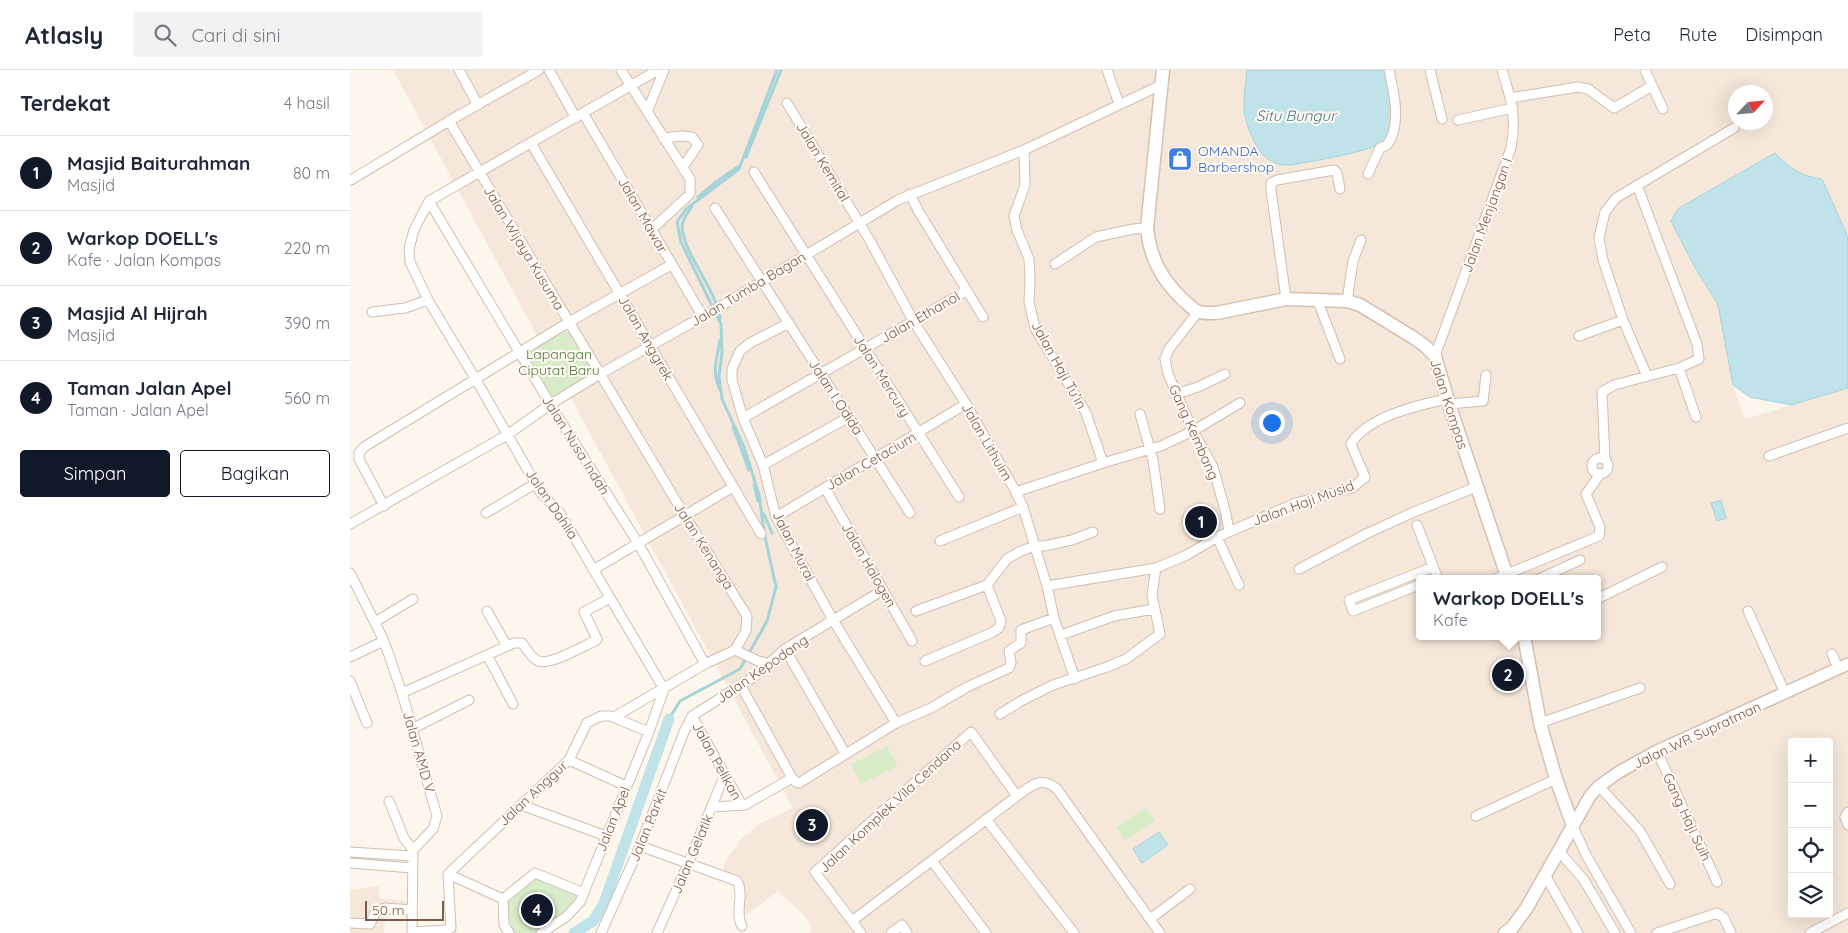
<!DOCTYPE html>
<html lang="id">
<head>
<meta charset="utf-8">
<style>
  :root { --surface:#fff; --page:#f2f2f3; --text:#1f2937; --muted:#747a83; --line:#e0e1e3; --accent:#111827 }
  body { margin:0; font-family:Quicksand,sans-serif; background:var(--page); color:var(--text) }
  .controls { position:absolute; right:15px; bottom:15px; display:grid; overflow:hidden; border-radius:5px; box-shadow:0 5px 20px #0002 }
  .controls button { width:45px; height:45px; display:grid; place-items:center; padding:0; border:0; border-bottom:1px solid var(--line); background:var(--surface); color:var(--text); font:25px sans-serif }
  .compass { position:absolute; left:1378px; top:15px; width:45px; height:45px; border-radius:50%; background:var(--surface); box-shadow:0 5px 20px #0002; rotate:64deg }
  .scale { position:absolute; left:15px; bottom:12px; width:79px; box-sizing:border-box; padding-left:5px; border:2px solid #7a5c4d; border-top:0; font-size:14px; line-height:18px; white-space:nowrap; color:#7a5c4d; -webkit-text-stroke:4px #fffaf3; paint-order:stroke }
  .you { position:absolute; left:921px; top:352px; width:18px; height:18px; margin:-12px; border:4px solid #fff; border-radius:50%; background:#1a73e8; box-shadow:0 0 0 8px #1a73e833 }
  .badge { display:grid; place-items:center; width:32px; height:32px; border-radius:50%; background:var(--accent); color:#fff; font-size:16px; font-weight:700 }
  .pin { position:absolute; translate:-50% -50%; border:2px solid #fff; box-shadow:0 1px 5px #0006 }
  .popup { position:absolute; left:1066px; top:505px; width:185px; height:65px; box-sizing:border-box; display:grid; place-content:center; border-radius:5px; background:var(--surface); filter:drop-shadow(0 1px 4px #0005); font-size:16px; white-space:nowrap; color:var(--muted) }
  .popup b { font-size:19px; color:var(--text) }
  .popup::after { content:''; position:absolute; left:50%; top:100%; margin-left:-10px; border:10px solid transparent; border-top-color:var(--surface) }
  .list { margin:0; padding:0; list-style:none }
  h2 { display:flex; justify-content:space-between; align-items:center; height:65px; margin:0; padding:0 20px; font-size:21px }
  h2 small { font-size:16px; font-weight:400; color:var(--muted) }
  .list li { display:grid; grid-template-columns:32px 1fr auto; gap:15px; align-items:center; box-sizing:border-box; height:75px; padding:0 20px; border-top:1px solid var(--line) }
  .list b { display:block; font-size:19px; white-space:nowrap }
  .list p { margin:0; font-size:16px; white-space:nowrap; color:var(--muted) }
  .list em { font-size:16px; font-style:normal; color:var(--muted) }
  .actions { display:flex; gap:10px; padding:15px 20px }
  .actions a { flex:1; padding:11px 0; border:1px solid var(--accent); border-radius:5px; text-align:center; font-size:18px; color:var(--accent) }
  .actions .main { background:var(--accent); color:#fff }
  .icon { flex:none; width:28px; height:28px; fill:none; stroke:currentColor; stroke-width:2; stroke-linecap:round; stroke-linejoin:round }
  .map { position:relative; flex:none; width:1498px; height:863px; overflow:hidden }
  header { display:flex; align-items:center; gap:30px; box-sizing:border-box; height:70px; padding:0 25px; background:var(--surface); border-bottom:1px solid var(--line) }
  header strong { font-size:24px }
  nav { display:flex; gap:28px; margin-inline-start:auto; font-size:18px }
  .search { width:350px; height:45px; background:var(--page); display:flex; align-items:center; gap:12px; box-sizing:border-box; padding:0 18px; border-radius:5px; color:var(--muted); font-size:19px }
  main { display:flex }
  aside { flex:1; background:var(--surface) }
  .map>svg:first-child { display:block }
  .residential { fill:#f5e8da; fill-rule:evenodd }
  .green { fill:#d8ecc9 }
  .water { fill:#bfe3e8; stroke:#a5d3da }
  .lines { fill:none; stroke-linecap:round; stroke-linejoin:round }
  .stream { stroke:#a5d3da; stroke-width:3 }
  .canal { stroke:#bfe3e8; stroke-width:11 }
  .minor-casing { stroke:#d1beb0; stroke-width:11 }
  .tertiary-casing { stroke:#d1beb0; stroke-width:14 }
  .secondary-casing { stroke:#d6c0b0; stroke-width:15 }
  .minor { stroke:#fff; stroke-width:9 }
  .tertiary { stroke:#fff; stroke-width:11 }
  .secondary { stroke:#fff; stroke-width:12 }
  .labels { text-anchor:middle; stroke-width:4; stroke-linejoin:round; paint-order:stroke }
  .shop-label { font-size:14px; fill:#366cbe; stroke:#fffaf3; text-anchor:start }
  .street-label { font-size:14px; fill:#7a5c4d; stroke:#fffaf3 }
  .park-label { font-size:14px; fill:#537a41; stroke:#fffaf3 }
  .water-label { font-size:15px; font-style:italic; fill:#437c86; stroke:#fffaf3 }
</style>
</head>
<body>
<header>
<strong>Atlasly</strong>
<div class="search"><svg class="icon" aria-label="search" viewBox="0 0 24 24"><circle cx="10" cy="10" r="6"/><path d="M15 15l6 6"/></svg>Cari di sini</div>
<nav><a>Peta</a><a>Rute</a><a>Disimpan</a></nav>
</header>
<main>
<aside>
<h2>Terdekat<small>4 hasil</small></h2>
<ul class="list">
<li><span class="badge">1</span><div><b>Masjid Baiturahman</b><p>Masjid</p></div><em>80 m</em></li>
<li><span class="badge">2</span><div><b>Warkop DOELL's</b><p>Kafe · Jalan Kompas</p></div><em>220 m</em></li>
<li><span class="badge">3</span><div><b>Masjid Al Hijrah</b><p>Masjid</p></div><em>390 m</em></li>
<li><span class="badge">4</span><div><b>Taman Jalan Apel</b><p>Taman · Jalan Apel</p></div><em>560 m</em></li>
</ul>
<div class="actions"><a class="main">Simpan</a><a>Bagikan</a></div>
</aside>
<div class="map">
<svg width="1498" height="863" viewBox="0 0 1498 863">
  <rect width="100%" height="100%" fill="#fdf6ec"/>
  <path class="residential" d="M43,0h1455v167l-26,-58 -15,-2 -16,-8 -16,-15 -96,54 -8,13 21,41 26,43 15,80 12,34 103,-31v545h-1040l5,-4 -9,-14 -26,-24 -37,28v-36l-21,-7 6,-16 15,-21 18,-15 34,-16zM1386,22h30v30h-30zM1165,507l1,2h81v57h-72l-5,14 -4,-14h-97v-57h96zM1442,672h37v172h-37z
    M28,816l2,13 33,2 -1,18 -27,-5 -1,19h-34v-43z"/>
  <path class="green" d="M218,256l28,48 -44,26 -27,-47z
    M537,676l11,20 -37,18 -10,-20z
    M796,737l9,14 -30,19 -9,-13z
    M180,805l54,18 -26,29 -17,11h-28l-10,-34z"/>
  <path class="water" d="M897,0h139c5,18 12,56 -2,71 -8,10 -77,21 -93,24 -8,0 -16,-1 -23,-6 -13,-9 -22,-34 -24,-49 -1,-13 2,-27 3,-40z
    M1425,83c16,16 25,23 47,26l26,58v151l-57,17 -41,-8 -17,-12 -15,-80 -26,-43 -21,-41 8,-13z
    M1371,430l5,18 -9,3 -6,-18z
    M809,762l9,13 -26,18 -9,-14z"/>
  <g class="lines">
    <path class="stream" d="M396,87l35,-87
      M348,127l18,-15 23,-16
      M342,136c-4,6 -10,14 -10,21 2,28 34,61 38,92
      M370,270c-3,21 -9,29 0,50
      M383,357l16,43
      M404,415l4,16
      M414,444l8,19
      M319,649l11,-18 60,-32 27,-48 9,-34 -11,-50 -6,-42 -15,-48 -22,-48 -3,-23 3,-24 -1,-28 -40,-82 -4,-20 9,-13 53,-40 38,-99"/>
    <path class="canal" d="M224,863l19,-12 11,-18 65,-184"/>
    <defs>
      <path id="minor" d="M109,0l19,35
        M199,0l27,48
        M271,0l69,109v15l-39,36
        M308,0l-229,131 -15,29 -5,19 1,13 18,38 47,78 66,115 19,20 104,176
        M757,0l12,34
        M1080,0l12,49
        M1295,0l18,39
        M1160,28l68,-11 10,2 26,19 38,-22
        M437,33l82,136 45,83 52,82 50,88 7,15 24,79 7,32 21,61
        M297,42l17,-42
        M233,43l120,204
        M1108,50l55,-12
        M99,51l236,395 62,100 -1,15 -11,19 -30,14 -91,53
        M313,68l19,-2 10,1 6,8 -15,22
        M181,73l230,391
        M674,80l1,35 -11,31 3,14 12,29 1,21 -1,22 6,26 51,85 17,50
        M404,102l205,325
        M1018,104l12,-26 7,-3c15,-19 7,-53 2,-75
        M1,110l98,-59 90,-51
        M560,124l9,18 64,105
        M79,131l129,216 80,126 67,121
        M365,138l195,305
        M705,194l41,-27 37,-8 14,-1
        M936,229l-15,-109v-7l6,-3 57,-10 3,3 3,16
        M967,229l23,60
        M997,231l6,-40 8,-21
        M22,242l33,-4 23,-8
        M848,242l-29,37 -4,10 3,15 25,57 20,36 13,47 3,18
        M439,253l-39,20 -10,8 -8,18v11l11,38 20,47 13,52 57,103 63,103
        M1229,266l44,-16
        M1085,286l76,-208c6,-31 0,-49 -9,-78
        M1329,298l17,49
        M1297,306l-24,-56 -20,-60 -4,-22 6,-26 11,-14 118,-70
        M826,324l22,-7 27,-13
        M1099,334l34,-3 3,-26
        M790,344l13,46 7,49
        M393,348l223,-127
        M1419,386l79,-28
        M1242 396a8 8 0 1 1 16 0a8 8 0 1 1-16 0Z
        M1255,389l-3,-67 12,-7 65,-17 20,-9 -2,-15 -60,-159
        M413,395l86,-48
        M475,418l87,153
        M666,422l87,-29 58,-17 32,-15 47,-28
        M34,436l-25,-47v-6l5,-6 205,-125 102,-57
        M136,443l49,-29
        M426,447l190,-113
        M0,454l157,-89 44,-31 49,-30 111,-62 187,-112 126,-50 137,-65
        M1067,455l21,54
        M867,467l22,48
        M590,471l83,-34
        M949,499l69,-36 46,-21 62,-25
        M243,500l140,-83
        M0,503l34,68 18,52 35,123 -4,13 -20,21 -1,83
        M1145,509l104,-43 1,-9 -14,-33 14,-20
        M1189,509l41,-19
        M1069,515l-66,26 -4,-11 84,-33
        M697,516l109,-18 31,-13 30,-18 79,-34 56,-15 13,-11 -14,-33c15,-27 67,-39 96,-45
        M1247,529l65,-32
        M137,541l20,35
        M566,541l71,-26 20,-26 14,-8 14,-5h9l28,-6 21,-8
        M1398,541l37,82
        M25,552l38,-23
        M711,565l53,-19 40,-7
        M435,579l60,104
        M385,580l23,11 12,3
        M1482,584l6,14
        M137,585l26,49
        M0,587l34,-16
        M575,591l66,-28 8,-5 2,-7 -14,-36
        M0,611l17,42
        M391,616l51,92 4,4 3,1 97,-60 35,-15 36,-21 42,-19 2,-5 -2,-12 12,-8v-13l33,-12
        M52,623l112,-50h8c4,6 10,15 16,18 12,5 45,-15 57,-20l2,-2 -13,-27 26,-14
        M650,644l21,-13 32,-16 54,-18 19,-8 34,-25 -8,-39 4,-27
        M342,646l50,89
        M1190,653l100,-35
        M62,659l57,-29
        M1307,681l60,131
        M219,690l57,26
        M1249,716l41,45 30,53
        M39,731l15,37 9,12
        M171,735l85,31
        M362,737l33,-2 47,-27
        M1498,742l-3,5 3,8
        M1126,746l80,-37
        M636,749l88,114
        M1223,756l13,29 45,78
        M290,776l97,35c8,14 -3,32 5,45
        M1208,780l26,30 31,53
        M0,782l62,4
        M582,791l54,72
        M0,793l62,5
        M98,804l121,-114 18,-37 14,-7h9l39,16
        M98,804l55,25
        M1195,805l33,58
        M800,849l40,-30
        M502,851l165,-125c14,-10 24,-21 40,-7l103,144
        M0,853l20,1 6,-13 9,-3 27,2
        M62,862l34,-2 5,-2 -3,-54
        M159,863l-5,-8 -1,-26 32,-26 49,20
        M191,863l25,-16 14,-15 69,-170 15,-43
        M251,863l39,-87 44,-114 8,-16 63,-40 30,-27 98,-59
        M307,863l31,-69 37,-90
        M511,863l-46,-61 156,-140 46,64
        M541,863l11,-8 5,8
        M1307,863l60,-20 7,5 7,15
        M1460,863l38,-20"/>
      <path id="tertiary" d="M1223,756l17,-30 9,-10 20,-14 38,-21 191,-87"/>
      <path id="secondary" d="M813,0l-16,158c3,30 14,50 35,71 5,4 10,10 15,12 6,3 13,2 19,2l70,-14 61,2 13,4 54,33 11,8 10,10 14,48 59,175
        M1155,863l7,-5 14,-19 47,-83 -17,-47 -16,-56 -16,-87"/>
    </defs>
    <use href="#minor" class="minor-casing"/>
    <use href="#tertiary" class="tertiary-casing"/>
    <use href="#secondary" class="secondary-casing"/>
    <use href="#minor" class="minor"/>
    <use href="#tertiary" class="tertiary"/>
    <use href="#secondary" class="secondary"/>
  </g>
  <defs>
    <symbol id="shop-square" viewBox="-11 -11 22 22"><rect x="-9" y="-9" width="18" height="18" rx="4" fill="#3f7fe0" stroke="#fffaf3"/><path d="M-5-2.5h2.3a2.7 3.5 0 0 1 5.4 0H5L5.5 6h-11ZM-1.5-2.5h3a1.5 2.3 0 0 0-3 0Z" fill="#fff"/></symbol>
  </defs>
  <g fill-rule="evenodd">
    <use href="#shop-square" x="816" y="75" width="28" height="28"/>
  </g>
  <g class="labels">
    <g class="shop-label">
      <text x="848" y="86">OMANDA<tspan x="848" dy="16">Barbershop</tspan></text>
    </g>
    <g class="street-label">
      <text transform="translate(473 92) rotate(59)" y="5">Jalan Kemital</text>
      <text transform="translate(293 145) rotate(60)" y="5">Jalan Mawar</text>
      <text transform="translate(1137 145) rotate(-70)" y="5">Jalan Menjangan I</text>
      <text transform="translate(174 178) rotate(59)" y="5">Jalan Wijaya Kusuma</text>
      <text transform="translate(398 219) rotate(-31)" y="5">Jalan Tumba Bagan</text>
      <text transform="translate(570 247) rotate(-30)" y="5">Jalan Ethanol</text>
      <text transform="translate(296 268) rotate(60)" y="5">Jalan Anggrek</text>
      <text transform="translate(709 295) rotate(61)" y="5">Jalan Haji Tu’in</text>
      <text transform="translate(532 306) rotate(58)" y="5">Jalan Mercury</text>
      <text transform="translate(486 327) rotate(57)" y="5">Jalan I Odida</text>
      <text transform="translate(1099 334) rotate(72)" y="5">Jalan Kompas</text>
      <text transform="translate(844 362) rotate(66)" y="5">Gang Kembang</text>
      <text transform="translate(637 372) rotate(60)" y="5">Jalan Lithuim</text>
      <text transform="translate(226 375) rotate(58)" y="5">Jalan Nusa Indah</text>
      <text transform="translate(521 391) rotate(-30)" y="5">Jalan Cetacium</text>
      <text transform="translate(953 433) rotate(-20)" y="5">Jalan Haji Musid</text>
      <text transform="translate(202 434) rotate(56)" y="5">Jalan Dahlia</text>
      <text transform="translate(354 476) rotate(58)" y="5">Jalan Kenanga</text>
      <text transform="translate(444 476) rotate(63)" y="5">Jalan Murai</text>
      <text transform="translate(519 495) rotate(60)" y="5">Jalan Halogen</text>
      <text transform="translate(412 599) rotate(-35)" y="5">Jalan Kepodang</text>
      <text transform="translate(1347 665) rotate(-25)" y="5">Jalan WR Supratman</text>
      <text transform="translate(69 682) rotate(74)" y="5">Jalan AMD V</text>
      <text transform="translate(367 691) rotate(61)" y="5">Jalan Pelikan</text>
      <text transform="translate(183 723) rotate(-43)" y="5">Jalan Anggur</text>
      <text transform="translate(540 736) rotate(-43)" y="5">Jalan Komplek Vila Cendana</text>
      <text transform="translate(1337 747) rotate(65)" y="5">Gang Haji Suih</text>
      <text transform="translate(263 749) rotate(-68)" y="5">Jalan Apel</text>
      <text transform="translate(298 755) rotate(-68)" y="5">Jalan Parkit</text>
      <text transform="translate(342 784) rotate(-67)" y="5">Jalan Gelatik</text>
    </g>
    <g class="park-label">
      <text x="209" y="289">Lapangan<tspan x="209" dy="16">Ciputat Baru</tspan></text>
    </g>
    <g class="water-label">
      <text x="946" y="51">Situ Bungur</text>
    </g>
  </g>
</svg>
<div class="controls">
<button>+</button>
<button>−</button>
<button><svg class="icon" aria-label="locate" viewBox="0 0 24 24"><circle cx="12" cy="12" r="6"/><path d="M12 2v4M12 18v4M2 12h4M18 12h4"/></svg></button>
<button><svg class="icon" aria-label="layers" viewBox="0 0 24 24"><path d="M12 4l9 5-9 5-9-5zM3 14l9 5 9-5"/></svg></button>
</div>
<svg class="compass" viewBox="-18 -18 36 36"><path d="M0-13l5 13h-10z" fill="#e53935"/><path d="M0 13l5-13h-10z" fill="#747a83"/></svg>
<div class="scale">50 m</div>
<div class="you"></div>
<div class="pin badge" style="left:851px;top:452px">1</div>
<div class="pin badge" style="left:1158px;top:605px">2</div>
<div class="popup"><b>Warkop DOELL's</b>Kafe</div>
<div class="pin badge" style="left:462px;top:755px">3</div>
<div class="pin badge" style="left:187px;top:840px">4</div>
</div>
</main>
</body>
</html>
